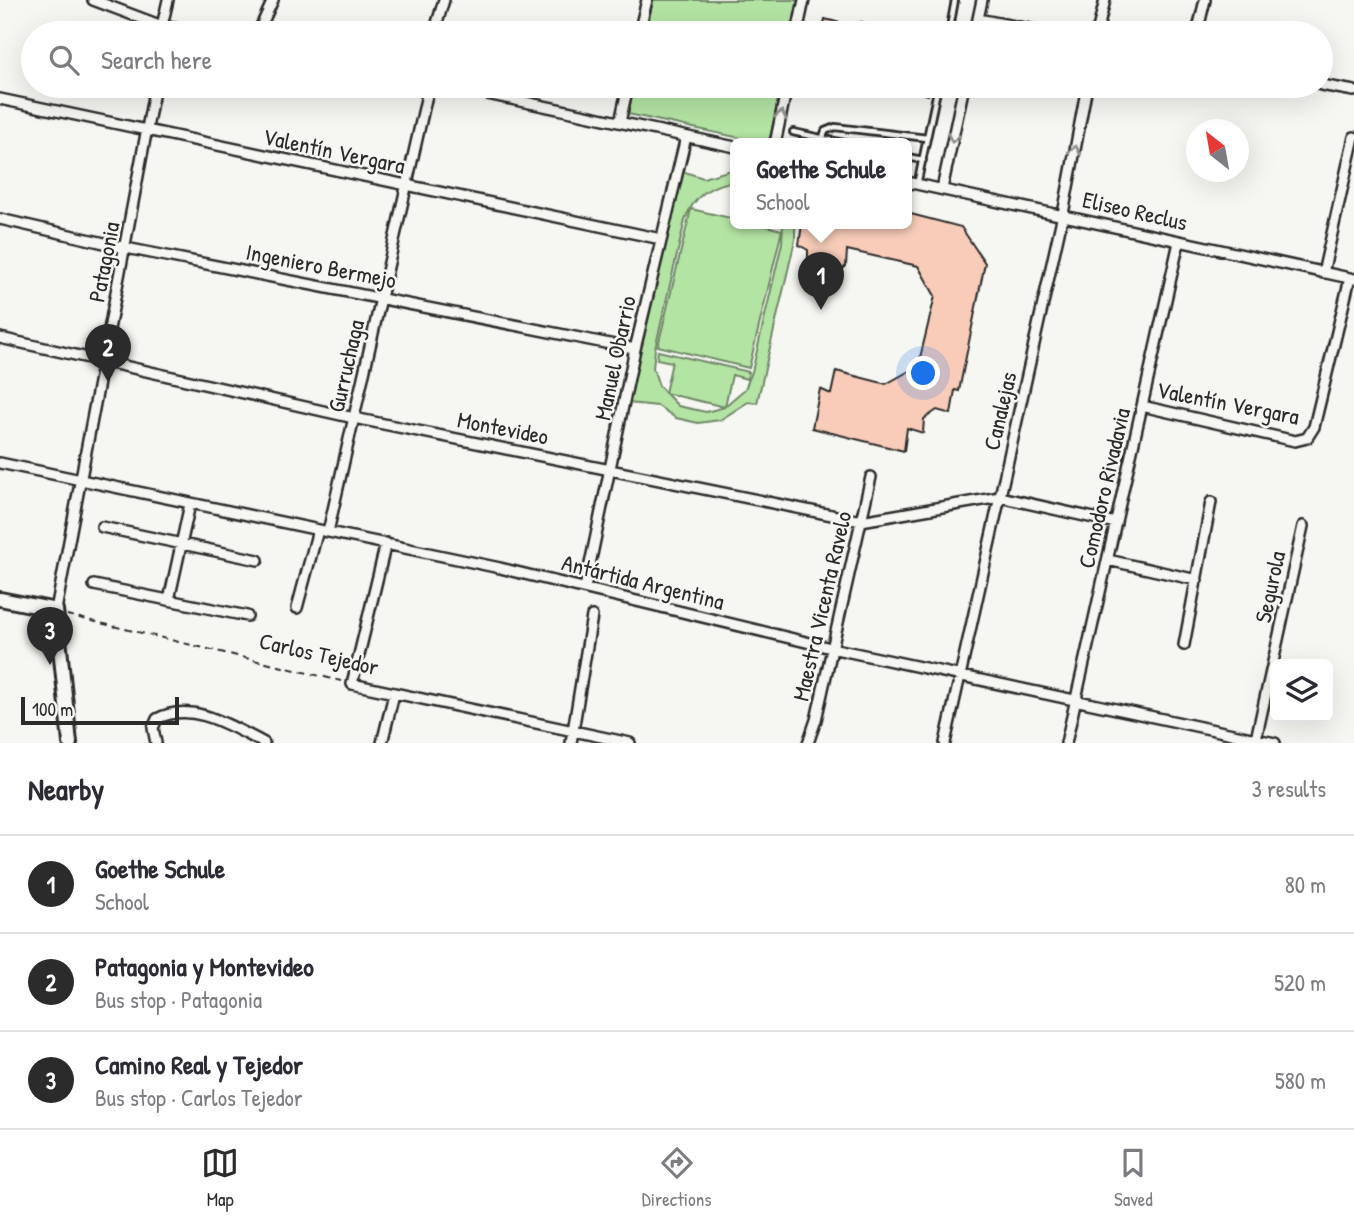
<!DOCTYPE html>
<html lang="en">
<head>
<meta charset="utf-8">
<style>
  :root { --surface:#fff; --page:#f7f7f7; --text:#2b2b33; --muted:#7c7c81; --line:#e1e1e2; --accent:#2b2b2b }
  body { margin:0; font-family:"Patrick Hand",sans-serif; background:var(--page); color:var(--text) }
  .controls { position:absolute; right:21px; bottom:21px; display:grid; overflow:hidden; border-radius:10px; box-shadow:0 7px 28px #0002 }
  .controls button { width:63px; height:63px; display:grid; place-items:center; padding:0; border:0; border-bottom:2px solid var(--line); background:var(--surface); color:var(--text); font:35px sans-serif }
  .compass { position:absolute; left:1186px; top:119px; width:63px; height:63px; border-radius:50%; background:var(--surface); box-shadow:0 7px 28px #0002; rotate:329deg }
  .scale { position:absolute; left:21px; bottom:18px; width:158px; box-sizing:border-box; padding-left:7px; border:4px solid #2b2b2b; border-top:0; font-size:19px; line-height:24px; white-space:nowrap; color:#2b2b2b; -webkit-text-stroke:5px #f6f6f2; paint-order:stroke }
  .you { position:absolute; left:924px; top:374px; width:24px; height:24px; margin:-18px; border:5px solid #fff; border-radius:50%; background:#1a73e8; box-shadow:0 0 0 10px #1a73e833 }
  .badge { display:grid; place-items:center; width:46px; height:46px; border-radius:50%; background:var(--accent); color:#fff; font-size:23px; font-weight:700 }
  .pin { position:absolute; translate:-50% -58px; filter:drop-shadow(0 2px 4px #0008) }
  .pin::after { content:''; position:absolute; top:37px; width:24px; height:21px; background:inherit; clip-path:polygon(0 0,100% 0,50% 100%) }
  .popup { position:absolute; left:730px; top:138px; width:182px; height:91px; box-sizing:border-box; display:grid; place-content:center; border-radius:10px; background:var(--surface); filter:drop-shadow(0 2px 5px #0005); font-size:23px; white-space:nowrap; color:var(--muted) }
  .popup b { font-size:26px; color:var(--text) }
  .popup::after { content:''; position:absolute; left:50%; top:100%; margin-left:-14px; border:14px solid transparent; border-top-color:var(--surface) }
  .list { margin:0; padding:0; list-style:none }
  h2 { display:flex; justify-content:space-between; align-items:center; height:91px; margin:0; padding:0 28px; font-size:30px }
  h2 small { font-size:23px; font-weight:400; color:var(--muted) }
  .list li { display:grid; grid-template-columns:46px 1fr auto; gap:21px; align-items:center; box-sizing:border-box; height:98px; padding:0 28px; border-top:2px solid var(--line) }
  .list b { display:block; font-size:26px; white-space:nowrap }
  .list p { margin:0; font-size:23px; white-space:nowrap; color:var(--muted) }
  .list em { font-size:23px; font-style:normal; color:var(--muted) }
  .icon { flex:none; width:38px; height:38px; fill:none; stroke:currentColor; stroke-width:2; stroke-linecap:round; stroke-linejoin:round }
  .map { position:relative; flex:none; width:1354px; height:743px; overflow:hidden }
  .search { position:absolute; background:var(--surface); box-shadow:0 7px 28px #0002; left:21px; right:21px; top:21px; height:77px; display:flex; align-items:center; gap:18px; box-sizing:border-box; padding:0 24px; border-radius:38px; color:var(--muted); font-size:26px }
  .sheet { height:385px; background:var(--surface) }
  nav { display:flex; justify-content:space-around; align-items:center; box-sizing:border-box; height:98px; border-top:2px solid var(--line); background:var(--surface); font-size:19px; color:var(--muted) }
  nav a { display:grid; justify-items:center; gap:4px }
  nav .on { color:var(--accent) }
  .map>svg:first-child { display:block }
  .green { fill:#b4e4a4; stroke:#708868; stroke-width:2 }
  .building { fill:#f8ccb9; stroke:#2b2b2b; stroke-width:2 }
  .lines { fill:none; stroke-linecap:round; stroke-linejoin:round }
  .service-casing { stroke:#2b2b2b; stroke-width:10 }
  .minor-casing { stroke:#2b2b2b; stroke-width:14 }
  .secondary-casing { stroke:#2b2b2b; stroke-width:18 }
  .path { stroke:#2b2b2b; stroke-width:2; stroke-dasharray:7 5; stroke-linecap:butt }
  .service { stroke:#f6f6f2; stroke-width:4.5 }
  .minor { stroke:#f6f6f2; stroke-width:9 }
  .secondary { stroke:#f6f6f2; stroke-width:12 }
  .oneway { stroke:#90908e }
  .labels { text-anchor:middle; stroke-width:5; stroke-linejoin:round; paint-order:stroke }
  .street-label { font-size:23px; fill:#2b2b2b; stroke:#f6f6f2 }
</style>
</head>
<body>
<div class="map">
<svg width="1354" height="743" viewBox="0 0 1354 743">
  <rect width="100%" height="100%" fill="#f6f6f2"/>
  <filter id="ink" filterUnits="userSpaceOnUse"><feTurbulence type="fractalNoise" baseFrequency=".0143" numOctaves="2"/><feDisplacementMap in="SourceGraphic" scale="14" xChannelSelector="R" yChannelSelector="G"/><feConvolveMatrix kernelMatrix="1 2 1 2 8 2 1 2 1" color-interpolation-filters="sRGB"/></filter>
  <g filter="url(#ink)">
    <path class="green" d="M653,0h146l-7,33h-146z
      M634,86h147l-12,58 -141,-30z
      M735,169v13c-24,1 -42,15 -50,38l-30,129 -2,19 6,18 19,20 28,6 19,-5 -60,-14 7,-31 -15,-3 1,-8 91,21 -2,7 -15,-4 -7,31 20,-17 7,-17 30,-129 1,-19h12v16l-38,163 -9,-1 -28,18 -22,3 -22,-5 -18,-12 -30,-3 54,-232 21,7z
      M691,209l44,10v5h22l25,6 -33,138 -91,-22z"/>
    <path class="building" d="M825,19l35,9 1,-6 32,8v3h-71z
      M904,86h26l-2,9 -24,-7z
      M907,213l54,14 24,36 -26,128 -4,-1 -4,24 -14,-4 -13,9 -1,14 -16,-5 -3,23 -92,-23 8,-39 11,5 5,-23 50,13 32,-18 17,-70 -17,-30 -71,-16 -1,16 -14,13 -16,-2 -8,-12v-15l-9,-5 3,-21h105z"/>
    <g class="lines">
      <defs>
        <path id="service" d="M949,33l6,-33
          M793,132l55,12
          M821,144l4,-13 10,-4 92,11 11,-52
          M907,157l16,3
          M917,185l10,-47"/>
        <path id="minor" d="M93,0l69,26 39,7
          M978,19l73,14
          M162,26l6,-26
          M258,33l15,-33
          M434,33l10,-33
          M639,33l8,-33
          M797,33l7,-33
          M975,33l7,-33
          M1097,33l8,-33
          M1197,33l8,-33
          M1321,85l33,6
          M450,86l285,61
          M0,99l661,140
          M620,122l8,-36
          M775,144l12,-58
          M907,182l447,97
          M942,189l22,-103
          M0,219l126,29 509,101
          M1323,273l31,-136
          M0,338l354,80 507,103 139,-24 116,26
          M1142,406l153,35 12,-3 7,-11 36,-149
          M0,463l500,105 331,80 444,95
          M102,527l156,33
          M328,532l101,-446
          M386,543l-34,141 278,59
          M1108,560l89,20
          M94,585l153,31
          M585,588l50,-239 51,-212
          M169,600l21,-96
          M297,608l21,-78
          M56,610l99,-524
          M1184,645l27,-143
          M1256,739l47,-213
          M156,743l-3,-15 4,-9c35,-19 75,8 107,24
          M382,743l12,-49
          M571,743l21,-127
          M808,743l8,-23 55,-243
          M945,743l118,-529 24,-128
          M1066,743l113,-501"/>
        <path id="secondary" d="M0,599l56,11 14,133"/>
      </defs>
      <use href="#service" class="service-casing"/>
      <use href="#minor" class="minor-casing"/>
      <use href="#secondary" class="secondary-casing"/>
      <path class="path" d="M67,615l274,66"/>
      <use href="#service" class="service"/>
      <use href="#minor" class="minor"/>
      <use href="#secondary" class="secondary"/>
    </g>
    <defs><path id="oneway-chevron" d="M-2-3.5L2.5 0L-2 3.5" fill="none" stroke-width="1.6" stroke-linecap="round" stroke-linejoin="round" transform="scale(1.75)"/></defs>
    <g class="oneway">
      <use href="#oneway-chevron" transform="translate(781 115) rotate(-78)"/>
      <use href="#oneway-chevron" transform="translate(953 138) rotate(102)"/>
      <use href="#oneway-chevron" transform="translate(1075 150) rotate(-80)"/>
    </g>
  </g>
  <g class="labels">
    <g class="street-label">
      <text transform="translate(334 151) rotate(12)" y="8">Valentín Vergara</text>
      <text transform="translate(1135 211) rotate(13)" y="8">Eliseo Reclus</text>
      <text transform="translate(104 262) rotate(-79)" y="8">Patagonia</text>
      <text transform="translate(321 266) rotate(11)" y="8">Ingeniero Bermejo</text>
      <text transform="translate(615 358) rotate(-78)" y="8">Manuel Obarrio</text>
      <text transform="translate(346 366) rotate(-77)" y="8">Gurruchaga</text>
      <text transform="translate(1228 403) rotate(11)" y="8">Valentín Vergara</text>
      <text transform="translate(1000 411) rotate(-77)" y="8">Canalejas</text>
      <text transform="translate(503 428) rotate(11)" y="8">Montevideo</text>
      <text transform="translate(1104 488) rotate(-77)" y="8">Comodoro Rivadavia</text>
      <text transform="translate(643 582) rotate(14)" y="8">Antártida Argentina</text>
      <text transform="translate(1270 587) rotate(-78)" y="8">Segurola</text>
      <text transform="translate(822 606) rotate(-77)" y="8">Maestra Vicenta Ravelo</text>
      <text transform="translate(319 654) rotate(13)" y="8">Carlos Tejedor</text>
    </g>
  </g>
</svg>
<div class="controls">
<button><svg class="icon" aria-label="layers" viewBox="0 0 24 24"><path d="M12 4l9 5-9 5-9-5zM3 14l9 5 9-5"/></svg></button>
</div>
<svg class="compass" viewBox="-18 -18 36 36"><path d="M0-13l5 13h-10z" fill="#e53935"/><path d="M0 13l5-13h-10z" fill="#7c7c81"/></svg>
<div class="scale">100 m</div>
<div class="you"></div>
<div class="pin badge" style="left:821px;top:310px">1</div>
<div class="popup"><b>Goethe Schule</b>School</div>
<div class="pin badge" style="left:108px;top:382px">2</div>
<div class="pin badge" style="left:50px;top:665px">3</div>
<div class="search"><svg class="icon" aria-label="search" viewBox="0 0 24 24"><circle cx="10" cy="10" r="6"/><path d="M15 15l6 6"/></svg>Search here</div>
</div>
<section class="sheet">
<h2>Nearby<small>3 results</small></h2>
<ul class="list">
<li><span class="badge">1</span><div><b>Goethe Schule</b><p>School</p></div><em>80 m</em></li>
<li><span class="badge">2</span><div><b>Patagonia y Montevideo</b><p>Bus stop · Patagonia</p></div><em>520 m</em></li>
<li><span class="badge">3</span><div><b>Camino Real y Tejedor</b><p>Bus stop · Carlos Tejedor</p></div><em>580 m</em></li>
</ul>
</section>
<nav>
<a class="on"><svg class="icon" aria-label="map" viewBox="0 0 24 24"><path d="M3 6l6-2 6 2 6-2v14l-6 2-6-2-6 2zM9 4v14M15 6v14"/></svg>Map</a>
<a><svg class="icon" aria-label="directions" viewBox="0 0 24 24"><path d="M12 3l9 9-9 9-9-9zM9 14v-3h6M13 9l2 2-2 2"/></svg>Directions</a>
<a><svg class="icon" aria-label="saved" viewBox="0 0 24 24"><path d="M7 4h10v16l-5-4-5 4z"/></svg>Saved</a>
</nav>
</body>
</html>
